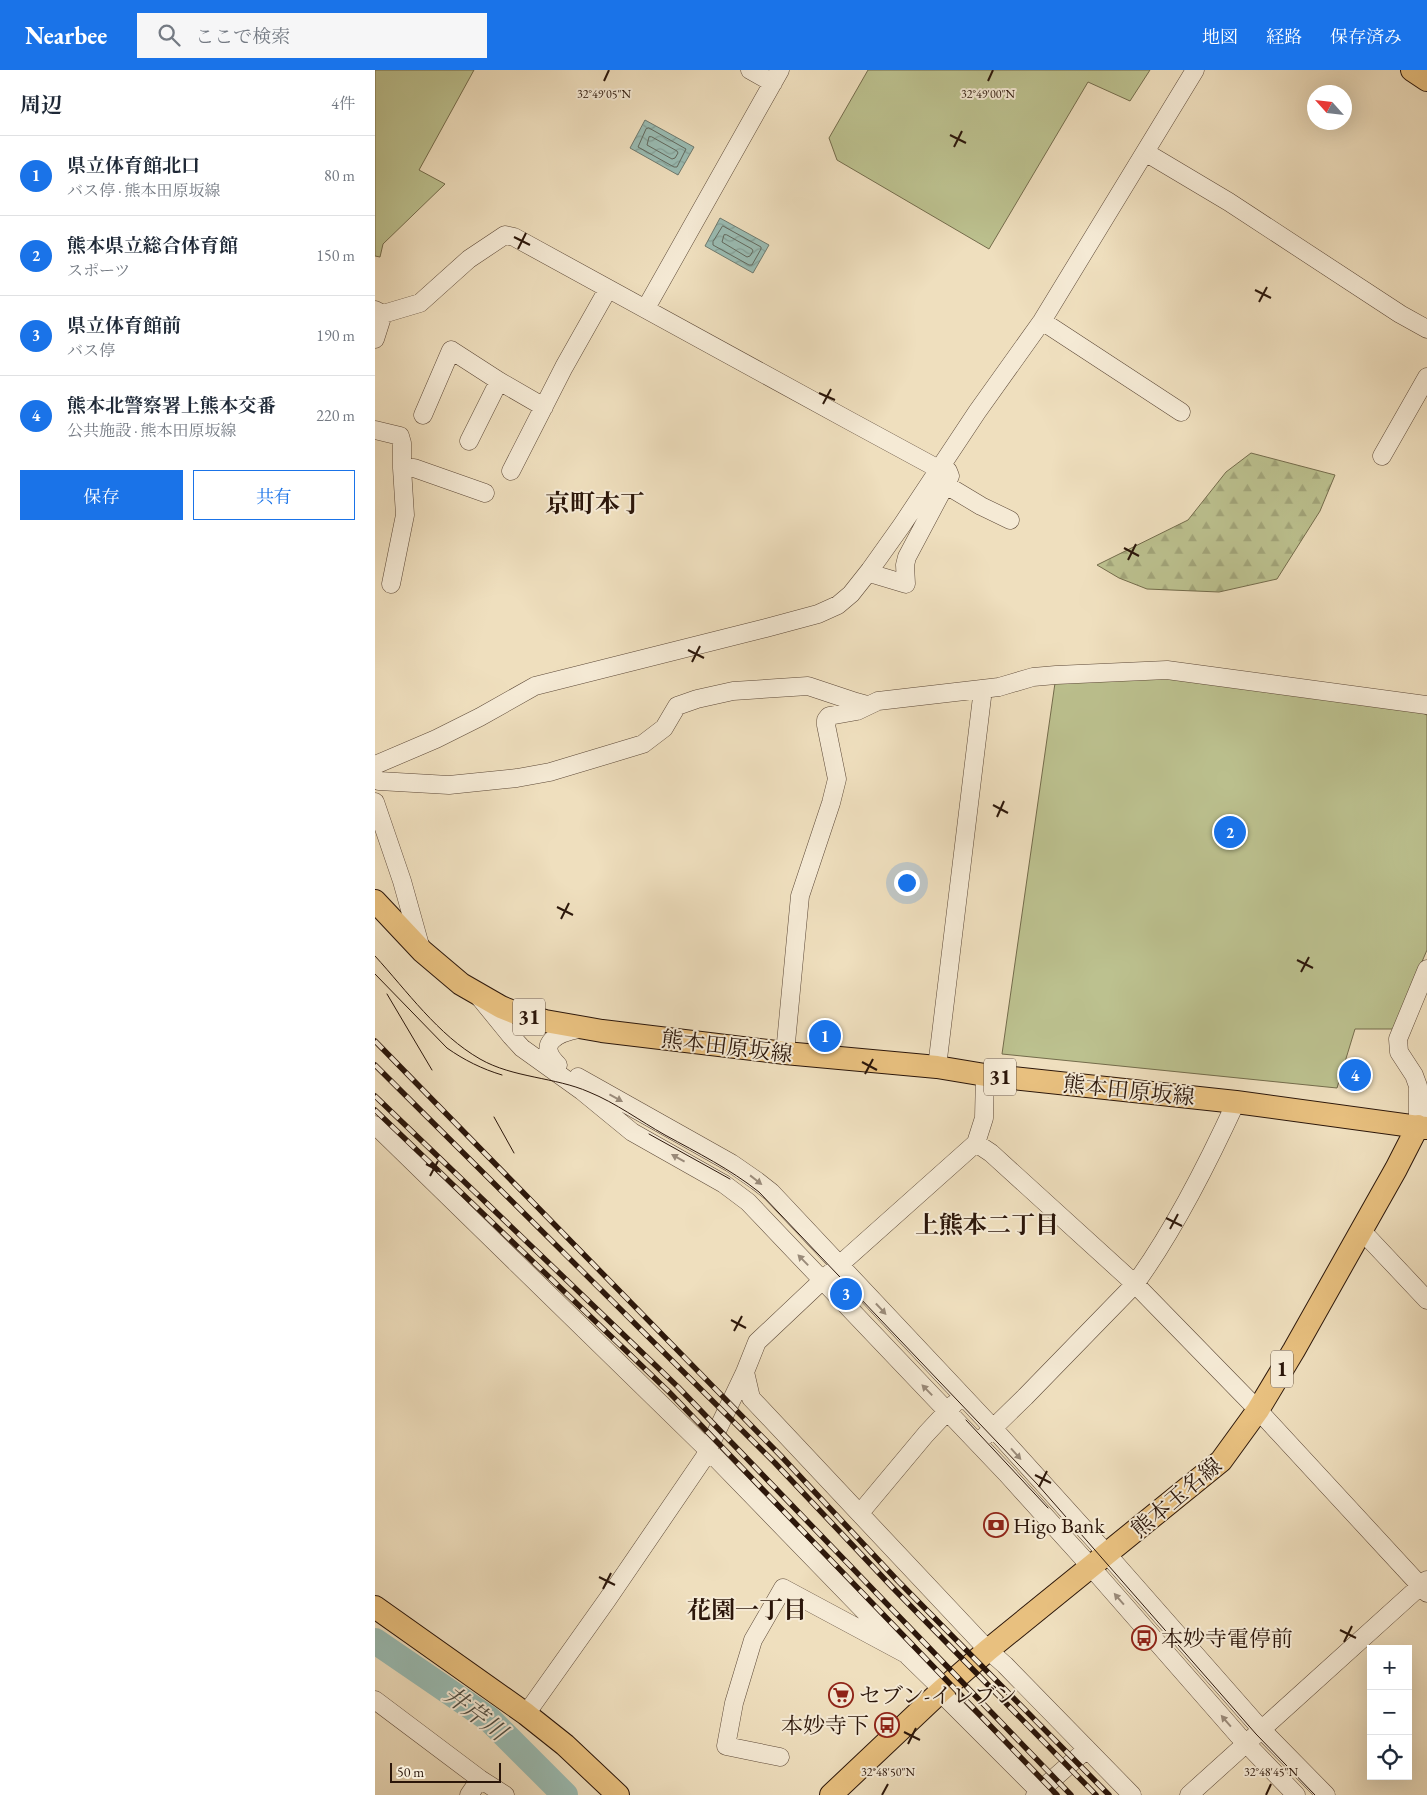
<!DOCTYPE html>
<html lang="ja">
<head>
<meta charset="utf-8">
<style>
  :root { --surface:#fff; --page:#f6f6f7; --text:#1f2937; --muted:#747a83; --line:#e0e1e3; --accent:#1a73e8 }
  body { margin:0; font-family:"EB Garamond","Noto Serif JP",serif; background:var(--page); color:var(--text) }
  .controls { position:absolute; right:15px; bottom:15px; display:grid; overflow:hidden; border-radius:0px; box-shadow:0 5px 20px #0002 }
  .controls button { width:45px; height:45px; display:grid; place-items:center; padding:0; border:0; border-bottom:1px solid var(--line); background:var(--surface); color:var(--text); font:25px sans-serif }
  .compass { position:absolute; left:932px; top:15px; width:45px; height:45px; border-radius:50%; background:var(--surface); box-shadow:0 5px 20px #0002; rotate:297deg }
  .scale { position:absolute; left:15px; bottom:12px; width:111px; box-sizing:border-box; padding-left:5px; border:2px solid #2b160a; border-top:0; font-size:14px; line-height:18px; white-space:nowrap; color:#2b160a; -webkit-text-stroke:4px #f5ead5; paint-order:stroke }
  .you { position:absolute; left:531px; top:812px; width:18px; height:18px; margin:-12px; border:4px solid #fff; border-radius:50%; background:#1a73e8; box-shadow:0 0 0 8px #1a73e833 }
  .badge { display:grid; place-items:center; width:32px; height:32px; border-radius:50%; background:var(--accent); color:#fff; font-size:16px; font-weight:700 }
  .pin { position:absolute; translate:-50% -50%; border:2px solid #fff; box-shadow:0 1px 5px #0006 }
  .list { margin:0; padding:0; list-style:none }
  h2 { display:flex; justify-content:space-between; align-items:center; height:65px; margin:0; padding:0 20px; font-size:21px }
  h2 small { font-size:16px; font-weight:400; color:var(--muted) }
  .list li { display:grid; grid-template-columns:32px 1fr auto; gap:15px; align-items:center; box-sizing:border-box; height:80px; padding:0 20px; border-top:1px solid var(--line) }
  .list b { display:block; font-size:19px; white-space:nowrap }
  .list p { margin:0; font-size:16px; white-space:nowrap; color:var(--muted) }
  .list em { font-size:16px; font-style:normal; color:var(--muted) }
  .actions { display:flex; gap:10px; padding:15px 20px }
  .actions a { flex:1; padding:11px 0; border:1px solid var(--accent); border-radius:0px; text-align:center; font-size:18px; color:var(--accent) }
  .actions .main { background:var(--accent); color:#fff }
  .icon { flex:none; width:28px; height:28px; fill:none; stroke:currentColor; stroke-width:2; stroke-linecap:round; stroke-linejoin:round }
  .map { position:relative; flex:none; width:1052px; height:1725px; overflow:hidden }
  header { display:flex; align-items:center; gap:30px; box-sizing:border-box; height:70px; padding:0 25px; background:var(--accent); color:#fff }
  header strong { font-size:24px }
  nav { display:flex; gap:28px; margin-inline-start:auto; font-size:18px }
  .search { width:350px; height:45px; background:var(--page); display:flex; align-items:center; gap:12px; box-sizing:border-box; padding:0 18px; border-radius:0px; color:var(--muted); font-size:19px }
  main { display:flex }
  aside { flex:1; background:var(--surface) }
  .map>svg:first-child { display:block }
  .grass { fill:#bcc18f; stroke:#746c4c }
  .forest { fill:url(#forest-firs); stroke:#746c4c }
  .water { fill:url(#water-waves); stroke:#6e7a6f }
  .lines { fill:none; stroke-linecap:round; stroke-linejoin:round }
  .shore { stroke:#62695e; stroke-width:1 }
  .river { stroke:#9abcb3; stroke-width:26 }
  .minor-casing { stroke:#5c4837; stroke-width:19 }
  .major-casing { stroke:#2b160a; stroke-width:24 }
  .minor { stroke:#f5ead5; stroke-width:18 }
  .major { stroke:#e8c07f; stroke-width:22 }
  .tram { stroke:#2b160a; stroke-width:1 }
  .rail-casing { stroke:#2b160a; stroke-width:5.5 }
  .rail { stroke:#f5ead5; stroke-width:4; stroke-dasharray:11; stroke-linecap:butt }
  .oneway { fill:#9a8b7a }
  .ticks { fill:none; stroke:#2b160a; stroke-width:2 }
  .labels { text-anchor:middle; stroke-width:4; stroke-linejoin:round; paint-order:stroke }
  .shield { fill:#f5ead5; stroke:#685647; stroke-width:1 }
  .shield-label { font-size:21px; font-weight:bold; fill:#2b160a }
  .street-label { font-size:22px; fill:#2b160a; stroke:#f5ead5 }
  .poi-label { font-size:22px; fill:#2b160a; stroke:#f5ead5; text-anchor:start }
  .neighbourhood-label { font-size:24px; font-weight:bold; fill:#2b160a; stroke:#f5ead5 }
  .water-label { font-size:24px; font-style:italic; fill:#525045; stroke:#f5ead5 }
  .quarter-label { font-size:25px; font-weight:bold; fill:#2b160a; stroke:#f5ead5 }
  .ticks-label { font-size:12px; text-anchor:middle; fill:#2b160a; stroke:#f5ead5; stroke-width:4; stroke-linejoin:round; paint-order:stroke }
</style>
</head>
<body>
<header>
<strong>Nearbee</strong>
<div class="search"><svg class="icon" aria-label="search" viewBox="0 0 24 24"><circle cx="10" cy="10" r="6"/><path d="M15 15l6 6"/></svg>ここで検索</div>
<nav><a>地図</a><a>経路</a><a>保存済み</a></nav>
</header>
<main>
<aside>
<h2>周辺<small>4件</small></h2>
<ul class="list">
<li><span class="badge">1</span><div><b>県立体育館北口</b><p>バス停 · 熊本田原坂線</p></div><em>80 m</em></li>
<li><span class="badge">2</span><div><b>熊本県立総合体育館</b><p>スポーツ</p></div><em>150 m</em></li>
<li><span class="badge">3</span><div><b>県立体育館前</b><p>バス停</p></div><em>190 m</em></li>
<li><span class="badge">4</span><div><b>熊本北警察署上熊本交番</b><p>公共施設 · 熊本田原坂線</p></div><em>220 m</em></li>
</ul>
<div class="actions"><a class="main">保存</a><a>共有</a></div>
</aside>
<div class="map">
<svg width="1052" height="1725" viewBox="0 0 1052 1725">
  <defs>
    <pattern id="forest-firs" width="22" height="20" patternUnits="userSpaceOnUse" patternTransform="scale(1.25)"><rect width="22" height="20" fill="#bcc18f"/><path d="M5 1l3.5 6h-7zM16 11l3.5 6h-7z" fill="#a2a57a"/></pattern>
    <pattern id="water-waves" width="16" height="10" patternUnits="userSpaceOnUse" patternTransform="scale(1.25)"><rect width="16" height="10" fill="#9abcb3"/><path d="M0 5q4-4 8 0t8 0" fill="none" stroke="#85a199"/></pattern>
  </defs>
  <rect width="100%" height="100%" fill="#efdfbe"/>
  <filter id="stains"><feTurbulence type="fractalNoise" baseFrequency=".004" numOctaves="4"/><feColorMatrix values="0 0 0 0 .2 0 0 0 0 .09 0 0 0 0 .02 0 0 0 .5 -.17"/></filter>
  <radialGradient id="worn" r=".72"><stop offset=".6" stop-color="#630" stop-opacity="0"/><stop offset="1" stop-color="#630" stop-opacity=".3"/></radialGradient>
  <path class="grass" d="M0,0h99l-55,100 26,14 -62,60 -3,13 -5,-1z
    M493,0h282l-20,31 -42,-19 -99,167 -152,-89 -8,-22z
    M795,608l251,34 6,3v235l-34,79h-38l-18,59 -335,-34 53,-371z"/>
  <path class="forest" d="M876,383l84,22 -15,36 -43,68 -58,13 -72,-3 -28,-11 -22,-13 91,-45 38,-48z"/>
  <path class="water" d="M270,50l49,27 -16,28 -48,-27z
    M345,148l49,27 -16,28 -48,-27z"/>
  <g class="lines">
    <path class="shore" d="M274,58l37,21 -9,18h-3l-36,-20 8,-18z
      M277,67l25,14 1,2 -3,5 -3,1 -25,-14 2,-8z
      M348,156l38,21v2l-9,16h-3l-36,-20v-3z
      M352,165l25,14 1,2 -3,5 -3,1 -25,-15 2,-7z"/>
    <path class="river" d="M0,1571l114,78 76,76"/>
    <defs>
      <path id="minor" d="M375,0l23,13
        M770,82l84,50 171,112 27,15
        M271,238l134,-238
        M0,240l8,4 37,-11 49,-44 36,-24 9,2 336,184 83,45 15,5 2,5 -43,81 -2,8 1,19 -30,-9 -6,-5
        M667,251l139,91
        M0,269l8,-25
        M48,345l28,-65 48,31 45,26
        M0,360l25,6 2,7v25l3,47 -14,69
        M94,371l30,-60
        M1007,386l45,-79
        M27,398h12l71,25
        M136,401l53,-104 44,-78
        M571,415l35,21 29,14
        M0,695l61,-26 44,-22 55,-31 231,-58 52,-14 20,-9 13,-11 19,-24 32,-45 75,-113 65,-91 153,-251
        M0,708l4,3 70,4 68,-7 33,-6 93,-28 21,-16 13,-22 20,-7 36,-8 75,-5 48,16 11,3
        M0,732l27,79 19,68
        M105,928l31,38 11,12 60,43 50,41 92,52 24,18 258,271 85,94 147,168 58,60
        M410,983l15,-157 31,-93 6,-24 -11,-54v-5l3,-4 28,-5 21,-10 121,-14 34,-10 23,-2 111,-5 260,35
        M183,995c-23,-22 0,-32 21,-36
        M562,997l46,-378
        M610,1005l-1,43 -8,25 15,10 144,131 123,126 169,183
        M203,1007l153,86 26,18 14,11 222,236 114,126 154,175 65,66
        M0,1055l333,325 198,204
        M1043,1056v-40l-4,-11 -15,-23 -1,-13 29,-70
        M986,1160l66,70
        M370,1302l6,26 237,252 17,15 127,130
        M610,1366l40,-39 110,-113c40,-55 73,-121 101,-182
        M485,1443l66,-79 28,-30
        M565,1622l103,103
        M0,1630l105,79 25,16
        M151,1644l81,-114 97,-142 41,-86 12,-30 71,-67 148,-132
        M405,1687l-54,-11 8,-43 19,-63 30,-52 123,66 37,36
        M94,1725l11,-16
        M660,1725l52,-46
        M814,1725l238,-215"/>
      <path id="major" d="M1037,0l15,10
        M0,831l47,50 39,33 40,23 20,8 24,6 57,10 183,22 152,14 48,8 251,27 191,26
        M0,1537l151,107 39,31 53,50
        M456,1725l109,-103 48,-42 233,-189 37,-51 36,-60 102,-181 22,-43"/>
    </defs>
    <use href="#minor" class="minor-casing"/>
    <use href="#major" class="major-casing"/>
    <use href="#minor" class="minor"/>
    <use href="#major" class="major"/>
    <path class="tram" d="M0,886c32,35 63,79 105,103 33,19 75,18 109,33 27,11 51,29 76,43 33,18 65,34 94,57l279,293 218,249 59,61
      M0,904l72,74c17,12 35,21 55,27
      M12,924l45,76
      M119,1047l20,36
      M274,1064l81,45
      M591,1350l82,88"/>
    <defs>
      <path id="rail" d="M0,971l406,415 117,125 211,214
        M0,995l400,398 117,124 204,208
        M0,1026l303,291 393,408
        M0,1040l294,282 388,403"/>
    </defs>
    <use href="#rail" class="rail-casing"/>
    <use href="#rail" class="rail"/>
  </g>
  <defs><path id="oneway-solid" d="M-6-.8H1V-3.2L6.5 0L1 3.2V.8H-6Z" transform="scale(1.25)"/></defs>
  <g class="oneway">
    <use href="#oneway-solid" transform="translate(241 1028) rotate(29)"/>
    <use href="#oneway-solid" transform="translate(303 1088) rotate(-151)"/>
    <use href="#oneway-solid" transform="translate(381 1110) rotate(38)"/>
    <use href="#oneway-solid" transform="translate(428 1190) rotate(-134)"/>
    <use href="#oneway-solid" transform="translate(506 1239) rotate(47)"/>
    <use href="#oneway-solid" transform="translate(552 1320) rotate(-134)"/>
    <use href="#oneway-solid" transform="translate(641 1384) rotate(48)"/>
    <use href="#oneway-solid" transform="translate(744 1529) rotate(-131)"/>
    <use href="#oneway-solid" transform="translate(851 1651) rotate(-131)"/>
  </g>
  <path class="ticks" d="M229,11l5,-11M613,11l5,-11M575,65l16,8M579,77l8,-16M139,167l16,8M143,179l8,-16M880,220l16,8M884,232l8,-15M444,323l16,7M448,334l8,-15M749,478l15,8M753,490l8,-16M313,580l16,8M317,592l8,-16M618,735l15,8M622,747l7,-16M182,837l16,8M186,849l8,-16M922,890l16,8M926,902l8,-15M487,992l15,8M490,1004l8,-15M51,1094l15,8M55,1106l8,-15M791,1148l16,8M795,1159l8,-15M356,1250l15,8M359,1261l8,-15M660,1405l16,8M664,1417l8,-16M224,1507l16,8M228,1519l8,-16M965,1560l16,8M969,1572l8,-16M529,1662l16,8M533,1674l8,-16M507,1725l6,-11M891,1725l5,-11"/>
  <defs>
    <symbol id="bank-ring" viewBox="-11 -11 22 22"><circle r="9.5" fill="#f5ead5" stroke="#8f2418" stroke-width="1.5"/><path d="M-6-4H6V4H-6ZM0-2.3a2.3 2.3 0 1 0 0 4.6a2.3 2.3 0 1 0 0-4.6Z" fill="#8f2418"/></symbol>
    <symbol id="bus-ring" viewBox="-11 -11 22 22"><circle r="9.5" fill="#f5ead5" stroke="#8f2418" stroke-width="1.5"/><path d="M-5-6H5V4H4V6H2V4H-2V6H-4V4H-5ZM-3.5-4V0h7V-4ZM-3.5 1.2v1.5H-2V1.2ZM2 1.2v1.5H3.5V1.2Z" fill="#8f2418"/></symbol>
    <symbol id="supermarket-ring" viewBox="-11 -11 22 22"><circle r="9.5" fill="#f5ead5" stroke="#8f2418" stroke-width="1.5"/><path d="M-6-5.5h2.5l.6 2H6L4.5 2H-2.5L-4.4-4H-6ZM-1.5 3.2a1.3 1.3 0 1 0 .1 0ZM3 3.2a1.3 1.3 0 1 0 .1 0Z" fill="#8f2418"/></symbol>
  </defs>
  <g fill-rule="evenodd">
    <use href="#bank-ring" x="607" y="1441" width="28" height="28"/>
    <use href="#bus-ring" x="755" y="1554" width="28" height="28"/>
    <use href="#supermarket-ring" x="452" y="1611" width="28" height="28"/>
    <use href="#bus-ring" x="498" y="1641" width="28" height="28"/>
  </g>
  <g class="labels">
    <g class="shield">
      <rect x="138" y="928.5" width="32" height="37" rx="4"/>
      <rect x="609" y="988.5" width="32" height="37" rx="4"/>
      <rect x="896" y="1280.5" width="22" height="37" rx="4"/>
    </g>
    <g class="shield-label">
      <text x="154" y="954">31</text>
      <text x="625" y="1014">31</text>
      <text x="907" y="1306">1</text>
    </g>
    <g class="street-label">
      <text transform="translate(352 976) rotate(7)" y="8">熊本田原坂線</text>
      <text transform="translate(754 1020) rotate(6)" y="8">熊本田原坂線</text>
      <text transform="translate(801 1427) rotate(-40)" y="8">熊本玉名線</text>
    </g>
    <g class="poi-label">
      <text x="638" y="1463">Higo Bank</text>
      <text x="786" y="1576">本妙寺電停前</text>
      <text x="484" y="1633">セブン-イレブン</text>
      <text x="494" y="1663" text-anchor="end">本妙寺下</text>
    </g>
    <g class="neighbourhood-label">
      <text x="612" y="1163">上熊本二丁目</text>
      <text x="372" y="1548">花園一丁目</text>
    </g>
    <g class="water-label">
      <text transform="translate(100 1643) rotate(38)" y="8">井芹川</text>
    </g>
    <g class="quarter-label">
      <text x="220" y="442">京町本丁</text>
    </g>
  </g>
  <g class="ticks-label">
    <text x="229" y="28">32°49'05"N</text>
    <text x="613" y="28">32°49'00"N</text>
    <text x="513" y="1706">32°48'50"N</text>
    <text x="896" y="1706">32°48'45"N</text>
  </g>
  <rect width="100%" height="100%" filter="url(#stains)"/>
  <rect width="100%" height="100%" fill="url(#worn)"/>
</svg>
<div class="controls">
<button>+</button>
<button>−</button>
<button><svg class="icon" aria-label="locate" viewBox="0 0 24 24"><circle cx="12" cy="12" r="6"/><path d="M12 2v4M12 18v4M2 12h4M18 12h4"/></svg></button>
</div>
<svg class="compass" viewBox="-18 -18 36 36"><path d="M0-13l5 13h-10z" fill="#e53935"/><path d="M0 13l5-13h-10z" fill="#747a83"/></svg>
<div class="scale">50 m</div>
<div class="you"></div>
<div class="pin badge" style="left:450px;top:966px">1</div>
<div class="pin badge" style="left:855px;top:762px">2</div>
<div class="pin badge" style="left:471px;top:1224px">3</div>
<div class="pin badge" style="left:980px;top:1005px">4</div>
</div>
</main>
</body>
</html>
